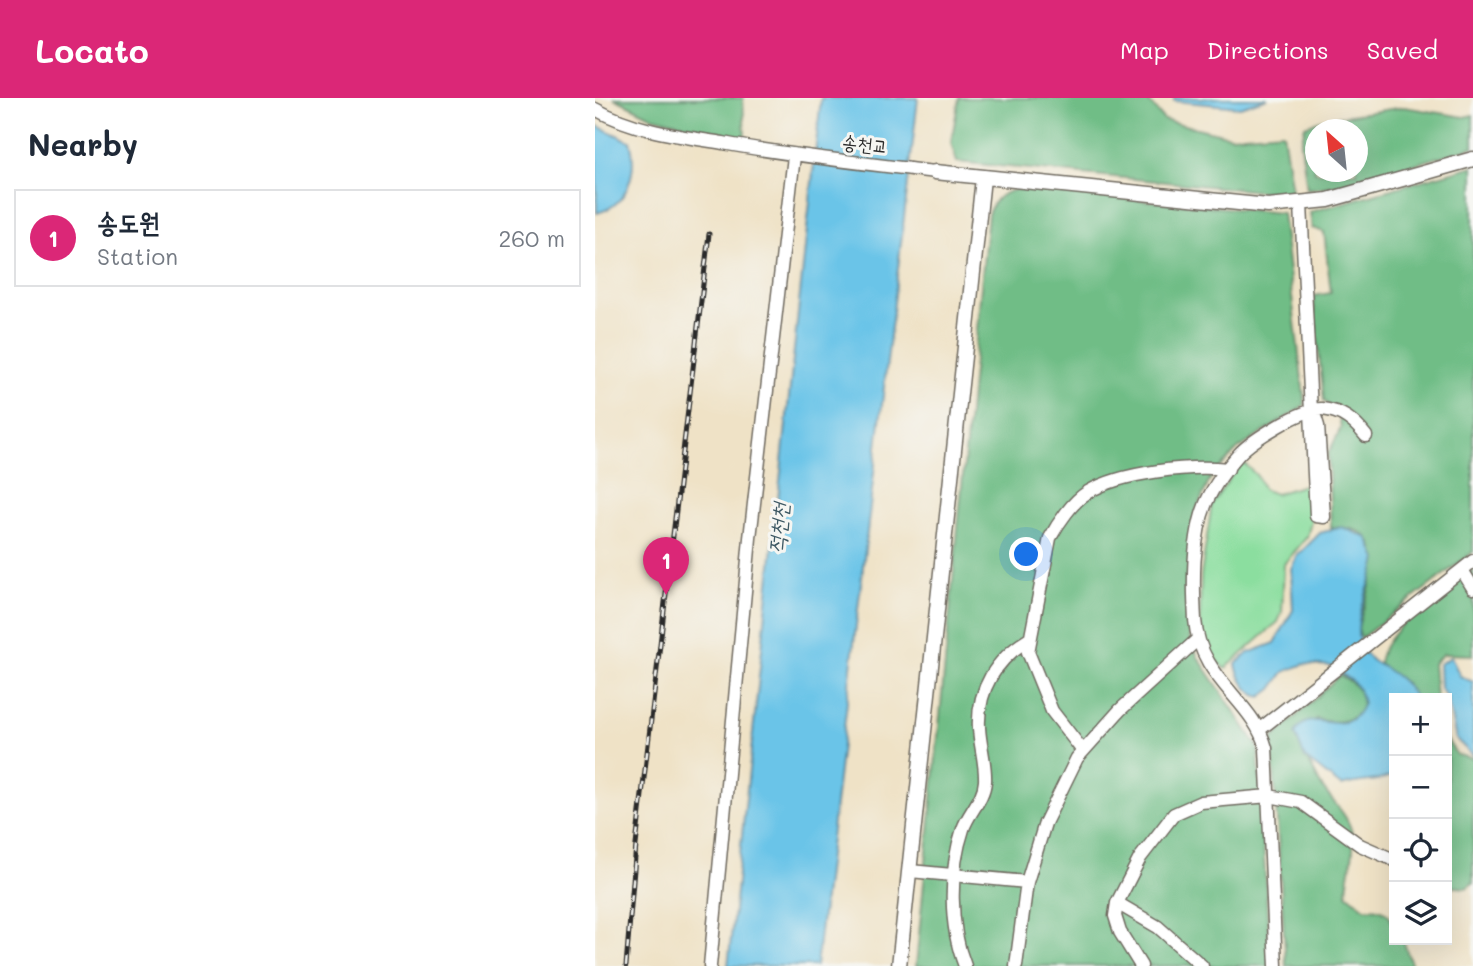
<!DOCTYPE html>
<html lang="en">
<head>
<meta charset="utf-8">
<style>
  :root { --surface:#fff; --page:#f6f6f7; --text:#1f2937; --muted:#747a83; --line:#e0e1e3; --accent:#db2777 }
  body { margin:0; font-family:Mali,"Poor Story",sans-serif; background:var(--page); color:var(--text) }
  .controls { position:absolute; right:21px; bottom:21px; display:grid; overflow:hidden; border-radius:0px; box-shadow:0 7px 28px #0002 }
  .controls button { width:63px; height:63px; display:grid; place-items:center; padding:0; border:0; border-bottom:2px solid var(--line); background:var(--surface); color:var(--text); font:35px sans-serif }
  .compass { position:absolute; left:710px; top:21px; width:63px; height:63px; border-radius:50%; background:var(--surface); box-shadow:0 7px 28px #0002; rotate:333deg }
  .you { position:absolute; left:432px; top:457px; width:24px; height:24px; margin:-18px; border:5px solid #fff; border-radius:50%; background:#1a73e8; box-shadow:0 0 0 10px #1a73e833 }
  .badge { display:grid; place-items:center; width:46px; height:46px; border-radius:50%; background:var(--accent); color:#fff; font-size:23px; font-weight:700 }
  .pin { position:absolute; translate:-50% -58px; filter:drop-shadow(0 2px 4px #0008) }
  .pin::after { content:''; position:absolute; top:37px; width:24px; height:21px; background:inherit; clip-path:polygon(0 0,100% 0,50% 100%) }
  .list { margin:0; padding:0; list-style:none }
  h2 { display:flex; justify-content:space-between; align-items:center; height:91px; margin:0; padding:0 28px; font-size:30px }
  h2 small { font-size:23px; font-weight:400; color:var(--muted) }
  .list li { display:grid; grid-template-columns:46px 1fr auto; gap:21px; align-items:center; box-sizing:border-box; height:98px; margin:0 14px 14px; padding:0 14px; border:2px solid var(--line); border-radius:0px }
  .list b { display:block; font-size:26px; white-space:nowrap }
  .list p { margin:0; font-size:23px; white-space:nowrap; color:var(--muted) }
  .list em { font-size:23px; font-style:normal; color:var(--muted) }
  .icon { flex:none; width:38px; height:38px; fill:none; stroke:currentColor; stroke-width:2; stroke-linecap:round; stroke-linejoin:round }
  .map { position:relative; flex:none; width:878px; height:868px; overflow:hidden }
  header { display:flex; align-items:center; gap:42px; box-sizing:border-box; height:98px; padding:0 35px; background:var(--accent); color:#fff }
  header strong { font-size:33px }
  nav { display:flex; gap:38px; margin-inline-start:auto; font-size:24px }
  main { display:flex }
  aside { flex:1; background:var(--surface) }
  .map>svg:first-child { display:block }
  .green { fill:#8bde9f; stroke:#5b8465; stroke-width:2 }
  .forest { fill:#70bd86; stroke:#4e7458; stroke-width:2; fill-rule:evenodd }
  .water { fill:#6ac4e8; stroke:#4a788a; stroke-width:2 }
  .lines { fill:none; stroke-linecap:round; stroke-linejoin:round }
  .minor-casing { stroke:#706b61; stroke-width:15 }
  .major-casing { stroke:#706b61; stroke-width:17 }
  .minor { stroke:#fff; stroke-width:12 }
  .major { stroke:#fff; stroke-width:14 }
  .rail-casing { stroke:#2b2b2b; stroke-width:5 }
  .rail { stroke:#f6f6f2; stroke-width:2.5; stroke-dasharray:8; stroke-linecap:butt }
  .labels { text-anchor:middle; stroke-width:6; stroke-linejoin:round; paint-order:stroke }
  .street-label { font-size:19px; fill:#2b2b2b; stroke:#f6f6f2 }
  .water-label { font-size:21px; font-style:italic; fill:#3e5964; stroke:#f6f6f2 }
</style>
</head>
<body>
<header>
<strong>Locato</strong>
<nav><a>Map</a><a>Directions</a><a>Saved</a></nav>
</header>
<main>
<aside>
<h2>Nearby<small></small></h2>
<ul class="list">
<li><span class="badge">1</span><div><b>송도원</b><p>Station</p></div><em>260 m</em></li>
</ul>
</aside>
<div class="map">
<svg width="878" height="868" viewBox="0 0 878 868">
  <rect width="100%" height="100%" fill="#f6f6f2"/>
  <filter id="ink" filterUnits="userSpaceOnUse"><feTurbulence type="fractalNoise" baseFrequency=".0143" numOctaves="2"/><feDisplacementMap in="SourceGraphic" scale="14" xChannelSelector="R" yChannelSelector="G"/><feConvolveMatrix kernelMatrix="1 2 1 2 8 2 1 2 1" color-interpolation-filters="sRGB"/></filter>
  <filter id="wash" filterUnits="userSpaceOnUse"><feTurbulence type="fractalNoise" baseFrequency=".00686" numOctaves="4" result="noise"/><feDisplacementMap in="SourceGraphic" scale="28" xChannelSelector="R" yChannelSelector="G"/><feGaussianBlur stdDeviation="1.57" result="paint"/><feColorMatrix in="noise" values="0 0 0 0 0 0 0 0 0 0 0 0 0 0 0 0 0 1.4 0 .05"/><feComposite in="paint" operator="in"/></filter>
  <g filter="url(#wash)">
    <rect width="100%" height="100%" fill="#efe2c6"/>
    <path class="green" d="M647,363l15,15 7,14 12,4 31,-10 4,38 -4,15 -23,27 -2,48 -4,10 -53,47 -20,-19 -5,-30 1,-45 11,-71z"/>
    <path class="forest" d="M19,0h129l2,41 -92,-22z
      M364,0h187l18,22 66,16 53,-4 9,59 -13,2 -322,-31 -6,-19z
      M809,9l60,10 9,-2v32l-129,38 -37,4 -6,-46 4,-17 19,-7zM720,32h42v42h-42z
      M878,68v386l-112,86 -3,-10c8,-37 44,-105 -27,-100l-3,-74 13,-26 -2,-14 -15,-13 -11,-105 18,-3 -7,-61 -12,-4 -2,-16z
      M424,91l263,24 23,192 -67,44 -27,28 -16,36 -9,74 4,52 8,18 60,90 12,219h-354l72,-752c7,-17 13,-21 31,-25z
      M878,471v86l-30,-1 -10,10 3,34h-21l-10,-15 -26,-19c2,-33 67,-77 94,-95z
      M745,577c42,22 20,57 -24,44l-11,39c7,8 10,15 14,24 12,21 31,31 34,57 2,18 -6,37 -6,55l18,14c25,-1 29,9 29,32h9l9,26h-126l-14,-227z
      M852,642l10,15 16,3v125l-7,5 -19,-2z"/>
    <path class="water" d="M226,0h97l-102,868h-88z
      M579,0h93l-27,9 -66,-6z
      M0,27l35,16c8,29 -1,64 -33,72z
      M747,429l26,11 9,21c-6,32 -39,81 -1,104 16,9 30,18 39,35h-21v77c-17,8 -35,5 -53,11l-36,-28 -10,-24c15,-33 52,12 68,-31l-4,-13 -7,-9 -21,-15 -27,-2 -20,8 -12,17 -11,8c-14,-3 -23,-21 -25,-33l12,-11 27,-10 18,-33 -2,-41 5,-12 24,-24z
      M856,559l9,19 13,6v74l-17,-17 -9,-41 -7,-10 -1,-24z"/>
  </g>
  <g filter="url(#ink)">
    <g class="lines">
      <defs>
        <path id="minor" d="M0,11c40,22 83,27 128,34 70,13 141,20 212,29
          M706,106l15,312 8,1 -6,-91 -5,-16
          M867,472l11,18
          M664,632l214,-169
          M488,653l-31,-40 -24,-59 22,-114c8,-15 23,-37 38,-46 34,-20 101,-27 140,-23
          M315,773l117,11
          M522,805l41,24 44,39
          M115,868l40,-428 44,-382
          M370,868c-16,-40 -16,-95 -2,-137 5,-16 21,-30 22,-48 1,-17 -5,-35 -6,-53 -2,-38 17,-69 49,-88
          M421,868l11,-84 18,-59 32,-65 43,-48 78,-71
          M546,868l-21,-34 -5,-16 2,-13 23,-45 34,-44 27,-12 68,-6 32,6 59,43 34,15
          M681,868l-10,-218c-13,-48 -66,-68 -71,-128 -2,-36 -3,-83 11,-117 7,-16 21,-36 33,-49 13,-14 64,-46 83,-45 20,2 32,12 44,27"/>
        <path id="major" d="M340,74l333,34 60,-6 145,-41
          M304,868l84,-788"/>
      </defs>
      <use href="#minor" class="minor-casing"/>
      <use href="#major" class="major-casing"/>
      <use href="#minor" class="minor"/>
      <use href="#major" class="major"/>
      <defs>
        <path id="rail" d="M31,868l10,-121 73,-611"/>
      </defs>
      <use href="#rail" class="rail-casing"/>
      <use href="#rail" class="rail"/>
    </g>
  </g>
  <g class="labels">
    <g class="street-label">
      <text transform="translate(270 46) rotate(6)" y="7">송천교</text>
    </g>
    <g class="water-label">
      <text transform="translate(184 430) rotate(-85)" y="7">적천천</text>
    </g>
  </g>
</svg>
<div class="controls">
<button>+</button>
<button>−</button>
<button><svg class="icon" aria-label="locate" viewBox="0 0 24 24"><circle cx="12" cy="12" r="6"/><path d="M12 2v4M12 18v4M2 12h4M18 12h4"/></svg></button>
<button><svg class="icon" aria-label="layers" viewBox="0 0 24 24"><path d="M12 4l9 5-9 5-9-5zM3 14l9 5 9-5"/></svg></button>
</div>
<svg class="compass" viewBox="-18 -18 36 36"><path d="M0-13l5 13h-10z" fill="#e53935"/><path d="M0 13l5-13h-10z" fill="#747a83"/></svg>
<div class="you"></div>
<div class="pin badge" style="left:71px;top:497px">1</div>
</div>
</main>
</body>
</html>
